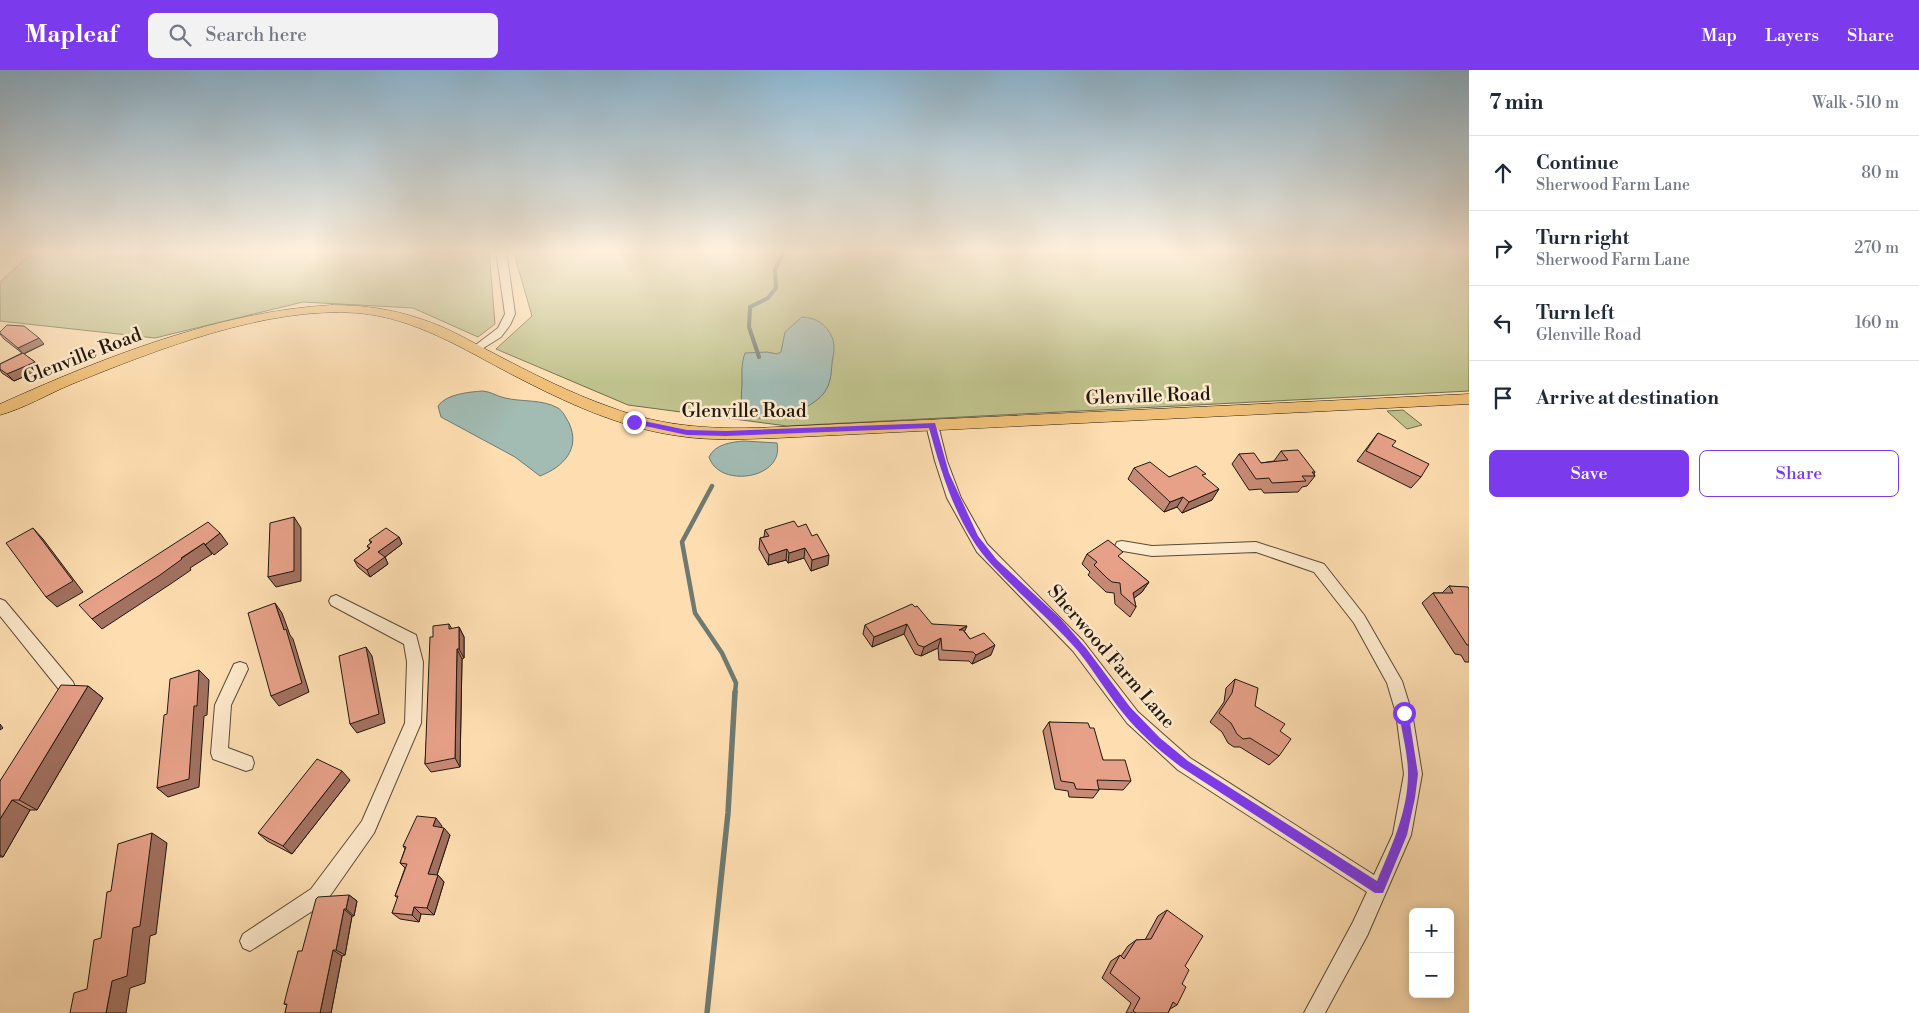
<!DOCTYPE html>
<html lang="en">
<head>
<meta charset="utf-8">
<style>
  :root { --surface:#fff; --page:#f2f2f3; --text:#1f2937; --muted:#747a83; --line:#e0e1e3; --accent:#7c3aed }
  body { margin:0; font-family:"Libre Bodoni",serif; background:var(--page); color:var(--text) }
  .controls { position:absolute; right:15px; bottom:15px; display:grid; overflow:hidden; border-radius:8px; box-shadow:0 2px 12px #0003 }
  .controls button { width:45px; height:45px; display:grid; place-items:center; padding:0; border:0; border-bottom:1px solid var(--line); background:var(--surface); color:var(--text); font:25px sans-serif }
  .stop { position:absolute; width:15px; height:15px; margin:-11px; border:4px solid #7c3aed; border-radius:50%; background:#fff }
  .stop.end { background:#7c3aed; border-color:#fff; box-shadow:0 1px 5px #0008 }
  .list { margin:0; padding:0; list-style:none }
  h2 { display:flex; justify-content:space-between; align-items:center; height:65px; margin:0; padding:0 20px; font-size:21px }
  h2 small { font-size:16px; font-weight:400; color:var(--muted) }
  .list li { display:grid; grid-template-columns:32px 1fr auto; gap:15px; align-items:center; box-sizing:border-box; height:75px; padding:0 20px; border-top:1px solid var(--line) }
  .list b { display:block; font-size:19px; white-space:nowrap }
  .list p { margin:0; font-size:16px; white-space:nowrap; color:var(--muted) }
  .list em { font-size:16px; font-style:normal; color:var(--muted) }
  .actions { display:flex; gap:10px; padding:15px 20px }
  .actions a { flex:1; padding:11px 0; border:1px solid var(--accent); border-radius:8px; text-align:center; font-size:18px; color:var(--accent) }
  .actions .main { background:var(--accent); color:#fff }
  .icon { flex:none; width:28px; height:28px; fill:none; stroke:currentColor; stroke-width:2; stroke-linecap:round; stroke-linejoin:round }
  .map { position:relative; flex:none; width:1469px; height:943px; overflow:hidden }
  header { display:flex; align-items:center; gap:30px; box-sizing:border-box; height:70px; padding:0 25px; background:var(--accent); color:#fff }
  header strong { font-size:24px }
  nav { display:flex; gap:28px; margin-inline-start:auto; font-size:18px }
  .search { width:350px; height:45px; background:var(--page); display:flex; align-items:center; gap:12px; box-sizing:border-box; padding:0 18px; border-radius:8px; color:var(--muted); font-size:19px }
  main { display:flex }
  aside { flex:1; background:var(--surface) }
  .map>svg:first-child { display:block }
  .green { fill:#bfc18c; stroke:#706c4d }
  .water { fill:#a2bbb3; stroke:#6e7a71 }
  .lines { fill:none; stroke-linecap:round; stroke-linejoin:round }
  .stream-far2 { stroke:#6e7a71; stroke-width:4 }
  .stream-far1 { stroke:#6e7a71; stroke-width:4.5 }
  .stream { stroke:#6e7a71; stroke-width:5.5 }
  .minor-casing { stroke:#584a37; stroke-width:2 }
  .major-casing { stroke:#20180e; stroke-width:1 }
  .minor { fill:#feeacc; fill-rule:evenodd }
  .major { fill:#efbf78; fill-rule:evenodd }
  .wall { fill:#c78a76; stroke:#20180e }
  .shaded-wall { fill:#a27160; stroke:#20180e }
  .building { fill:#e7a189; stroke:#20180e }
  .route { fill:#7c3aed }
  .labels { text-anchor:middle; stroke-width:5; stroke-linejoin:round; paint-order:stroke }
  .street-label { font-size:19px; fill:#20180e; stroke:#feeacc }
</style>
</head>
<body>
<header>
<strong>Mapleaf</strong>
<div class="search"><svg class="icon" aria-label="search" viewBox="0 0 24 24"><circle cx="10" cy="10" r="6"/><path d="M15 15l6 6"/></svg>Search here</div>
<nav><a>Map</a><a>Layers</a><a>Share</a></nav>
</header>
<main>
<div class="map">
<svg width="1469" height="943" viewBox="0 0 1469 943">
  <rect width="100%" height="100%" fill="#fedeb1"/>
  <filter id="stains"><feTurbulence type="fractalNoise" baseFrequency=".004" numOctaves="4"/><feColorMatrix values="0 0 0 0 .2 0 0 0 0 .09 0 0 0 0 .02 0 0 0 .5 -.17"/></filter>
  <radialGradient id="worn" r=".72"><stop offset=".6" stop-color="#630" stop-opacity="0"/><stop offset="1" stop-color="#630" stop-opacity=".3"/></radialGradient>
  <path class="green" d="M35,180h454l6,74 -17,13 -65,-29 -110,-6 -148,36 -155,-17v-39z
    M513,180h956v141l-682,35 -159,-21 -132,-56 36,-33z
    M1403,340l19,15 -15,4 -20,-18z"/>
  <path class="water" d="M802,247c15,1 24,7 30,20 4,10 1,17 0,27 -1,11 -1,19 -8,29 -13,17 -67,41 -81,13 -3,-6 -1,-16 -1,-23 0,-10 -1,-19 3,-30l22,-1 10,2 4,-2 4,-20z
    M483,321c9,1 13,5 22,7 16,4 37,1 53,10 5,3 8,10 11,15 12,26 -6,44 -29,53l-25,-19 -74,-40 -3,-11c8,-12 31,-14 45,-15z
    M744,371l33,2c8,36 -58,46 -68,14 6,-13 23,-15 35,-16z"/>
  <g class="lines">
    <path class="stream-far2" d="M759,287l-10,-30 1,-20 18,-9 8,-10 -1,-18 10,-20"/>
    <path class="stream-far1" d="M712,416l-30,56 13,71 27,40 14,30 -1,10"/>
    <path class="stream" d="M707,943l21,-200 7,-121"/>
    <defs>
      <path id="minor" d="M496,180h10l9,64 -5,11 -9,12 -24,15 -4,-1v-4l25,-19 7,-14z
        M932,351l6,4 9,36 14,37 26,46 96,97 55,71 52,46 184,117 19,-41 11,-60 -8,-61 -9,-30 -33,-60 -40,-51 -58,-20 -104,4 -35,-6 -2,-4 2,-4 5,-1 30,5 104,-4 68,22 40,51 38,66 10,32 10,61 -11,61 -44,101 -42,77h-21l49,-91 14,-30 -189,-122 -51,-47 -54,-72 -96,-99 -30,-54 -12,-37 -9,-36z
        M336,525l80,40 7,27 -2,61 -47,110 -49,70 -75,48 -7,-3 -3,-7 3,-7 68,-45 51,-68 43,-98 2,-61 -3,-18 -73,-39 -2,-4 2,-4z
        M0,529l5,2 68,81 2,5 -2,5 -6,2 -6,-2 -61,-76z
        M240,592l6,2 2,5 -17,36 -3,43 24,9 2,6 -2,6 -6,2 -33,-12 -2,-6 4,-48 19,-41z"/>
      <path id="major" d="M332,235c31,0 60,4 89,14 26,8 49,22 72,34 38,20 77,40 117,54 55,21 109,23 167,20l692,-33v10l-692,34c-33,1 -66,3 -98,-2 -59,-8 -114,-34 -166,-61 -50,-26 -98,-57 -155,-62 -92,-7 -202,37 -286,71 -24,10 -47,24 -72,31v-11c102,-46 220,-93 332,-99z"/>
    </defs>
    <use href="#minor" class="minor-casing"/>
    <use href="#major" class="major-casing"/>
    <use href="#minor" class="minor"/>
    <use href="#major" class="major"/>
  </g>
  <path class="wall" d="M0,264l44,10 -20,10 11,8 6,7 -27,12 -12,-8 -2,-3v-6l22,-11 -18,-14z
    M1378,363l14,13 29,31 -10,11 -54,-27z
    M1281,381l34,21 -1,2 1,2 -8,10 -5,1 -4,5 -34,1 -3,-4 -12,1 -17,-26 7,-10 22,9 13,-2z
    M1134,398l35,9h35l8,23 -30,13 -5,-6 -13,5 -36,-33z
    M798,457l30,38 -17,6 -7,-13 -16,5 -2,-3 -18,5 -9,-16 1,-11 4,-1 1,-7z
    M399,467l3,7 -17,13 3,7 -18,13 -12,-10 -4,-7 15,-11 -2,-3 4,-3 -2,-3z
    M1087,484l33,4 29,24 -7,10 -8,6 2,9 -6,10 -15,-13 -1,-11 -8,-1 -18,-17 2,-3 -8,-8z
    M1449,516l20,3v73h-4l-4,-7 -6,-1 -33,-51 11,-10h9z
    M449,554l3,5 7,-2 5,10v21l-2,1 -2,108 -29,5 -6,-8 8,-127z
    M932,554l33,8 5,7 21,16 -19,9 -3,-3 -30,-1 -1,-12 -17,8 -6,-2 -11,-20 -32,13 -9,-13 2,-9z
    M1235,609l20,27 25,25 -1,25 -10,9 -29,-18h-6l-6,-4 -6,-11 -12,-10 14,-20 2,-14z
    M88,616l15,12 -66,112h-7l-27,47h-3v-76z
    M1049,652l41,6 13,32 28,21 -8,9 -24,-1v1l-6,8 -24,-1 -1,-6 -13,-2 -12,-58z
    M350,710l-58,74 -25,-13 -9,-8z
    M442,756l-1,1 9,8 -13,40h1l6,7 -10,33 -13,-1 -2,8 -19,-3 -8,-6 6,-15 -3,-2 10,-28 -5,-5 5,-14 -2,-3z
    M349,825l8,6 -3,15h-2l-7,39 -3,1 -11,57h-46l2,-8 -3,-1z
    M1167,840l18,56 -3,18 -5,21 -7,4 -2,4h-42l5,-10 -29,-25 9,-17 9,-6 1,1 7,-10 8,-6h9l13,-24z"/>
  <path class="shaded-wall" d="M39,268l5,6 -21,10 -5,-6z
    M35,292l6,7 -27,12 -7,-7z
    M1219,419l-7,11 -30,13 7,-11z
    M1183,427l-6,10 -13,5 6,-10z
    M294,447l7,11v53l-25,6 -8,-10z
    M33,458l10,11 40,53 -26,15 -11,-10z
    M220,463l8,11 -14,11 -9,-10z
    M399,467l3,7 -17,13 3,7 -18,13 -3,-7 11,-18z
    M204,473l8,11 -22,14 1,2 -22,15 -67,44 -10,-10z
    M805,478l-1,10 -16,5 1,-10z
    M787,479l-1,11 -18,5 1,-10z
    M829,485l-1,10 -17,6 1,-11z
    M1149,512l-7,10 -12,9 3,-8z
    M275,533l7,10 8,22 3,4 16,53 -30,14 -8,-10 13,-66z
    M907,554l-3,10 -32,13 2,-10z
    M967,556l-4,9 -4,-5z
    M459,557l5,10v21l-5,-9z
    M941,568l-3,10 -17,8 3,-9z
    M995,575l-4,10 -19,9 4,-9z
    M366,577l6,9 13,67 -28,10 -7,-9z
    M457,579l5,10 -2,108 -5,-9z
    M199,600l10,10 -2,35 -3,1 -5,71 -31,10 -11,-9 37,-82z
    M88,616l15,12 -66,112 -18,-10z
    M0,654l3,4 -3,2z
    M342,701l8,9 -58,74 -9,-8z
    M12,730l18,10 -27,47 -3,-2v-36z
    M436,748l6,8 -3,8 -6,-8z
    M444,758l6,7 -15,46 -7,-7z
    M152,763l15,10 -11,91 -6,2 -5,47 -15,5 -4,25h-20l6,-32z
    M438,805l6,7 -10,33 -7,-7z
    M349,825l8,6 -3,15 -8,-7z
    M414,837l7,7 -2,8 -7,-7z
    M344,839l8,7 -7,39 -9,-5z
    M333,880l9,6 -11,57h-11z"/>
  <path class="building" d="M7,255l17,1 15,12 -21,10 -18,-15v-1z
    M23,283l12,9 -28,12 -7,-5v-5z
    M1378,363l18,8 -4,5 37,18 -8,13 -55,-26z
    M1298,380l17,22h-3l3,4h-13l4,5 -34,2 -3,-5 -13,1 -17,-25 15,-1 7,10 27,-3 -7,-9z
    M1150,392l19,15 27,-11 10,8 -4,1 17,14 -30,13 -6,-5 -13,5 -36,-34z
    M294,447v54l-26,6 2,-54z
    M794,451l4,6 8,-3 6,12 5,-2 12,21 -17,5 -7,-12 -16,5 -2,-4 -18,6 -9,-17 9,-2 -4,-6z
    M208,452l12,11 -15,12 -1,-2 -23,15 1,1 -22,16 -68,44 -13,-14z
    M33,458l40,53 -27,16 -40,-54z
    M386,458l13,9 -21,15 7,5 -18,13 -13,-10 16,-12 -3,-2 5,-4 -3,-2z
    M1108,470l15,12 -5,4 31,26 -16,11 3,14 -15,-13 -1,-11 -8,-1 -5,-4 -13,-13 3,-3 -10,-8z
    M1449,516l19,1 1,2v56h-2l-34,-52h20z
    M275,533l9,27 2,-1 16,54 -31,13 -23,-83z
    M912,534l3,3 2,-1 15,18 35,2 -8,4h4l7,9 14,-6 11,12 -19,10 -3,-3 -31,-2 -1,-12 -17,9 -6,-2 -11,-21 -33,13 -9,-12z
    M449,554v5l10,-2v22h-2l-2,109 -30,6 5,-127h3v-11z
    M366,577l13,67 -29,10 -11,-68z
    M199,600l-2,36h-3l-5,73 -32,9 7,-73 3,-1 3,-35z
    M1235,609l23,9 -3,18 30,18 -5,7 11,8 -12,17 -29,-18 -7,1 -6,-5 -6,-11 -12,-10 13,-20z
    M61,615l27,1 -69,114h-7l-12,19v-38z
    M1049,652l39,1 2,5h4l9,32h22l6,21 -34,-1 2,10 -23,-1 -2,-6 -13,-2z
    M317,689l25,12 -59,75 -25,-13z
    M417,746l19,2 -3,8 11,2 -16,46 10,1 -11,33 -13,-1 -2,8 -20,-2 6,-17h-3l12,-32 -7,-1 6,-16 -3,-1z
    M152,763l-12,93 -7,2 -6,48 -15,5 -6,32h-36l4,-20 13,-4 7,-49 7,-2 6,-46 4,-1 7,-47z
    M349,825l-3,14h-2l-8,41h-3l-13,63h-35l2,-9h-3l4,-16 10,-37h4l14,-52 2,-2z
    M1167,840l36,26 -18,30 4,4 -7,14 4,3 -9,18 -4,-3 -5,11h-32l-3,-2 7,-13 -30,-25 10,-18 4,4 12,-19 15,-1z"/>
  <linearGradient id="sky" x2="0" y2="1"><stop stop-color="#8cb7d3"/><stop offset="0.58" stop-color="#fff0dc"/><stop offset="1" stop-color="#fff0dc" stop-opacity="0"/></linearGradient>
  <rect width="1469" height="312" fill="url(#sky)"/>
  <path class="route" d="M634,349l53,11 39,1 209,-8 14,50 29,63 19,24 63,58 26,30 44,59 30,31 28,23 189,120c14,-34 31,-69 31,-107 0,-20 -6,-41 -9,-61l5,-4 4,1 10,64 -3,24 -8,37 -24,58h-8l-194,-126c-21,-16 -41,-33 -58,-54 -16,-20 -29,-42 -45,-62 -27,-31 -58,-56 -86,-86 -34,-36 -50,-90 -63,-137l-203,8 -39,-1 -56,-12v-3z"/>
  <g class="labels">
    <g class="street-label">
      <text transform="translate(82 285) rotate(-21)" y="7">Glenville Road</text>
      <text transform="translate(1148 325) rotate(-2)" y="7">Glenville Road</text>
      <text x="744" y="347">Glenville Road</text>
      <text transform="translate(1112 586) rotate(49)" y="7">Sherwood Farm Lane</text>
    </g>
  </g>
  <rect width="100%" height="100%" filter="url(#stains)"/>
  <rect width="100%" height="100%" fill="url(#worn)"/>
</svg>
<div class="controls">
<button>+</button>
<button>−</button>
</div>
<div class="stop" style="left:1404px;top:643px"></div>
<div class="stop end" style="left:634px;top:352px"></div>
</div>
<aside>
<h2>7 min<small>Walk · 510 m</small></h2>
<ul class="list">
<li><svg class="icon" aria-label="ahead" viewBox="0 0 24 24"><path d="M12 20V5M6 11l6-6 6 6"/></svg><div><b>Continue</b><p>Sherwood Farm Lane</p></div><em>80 m</em></li>
<li><svg class="icon" aria-label="right" viewBox="0 0 24 24"><path d="M7 20v-9h11M14 6l5 5-5 5"/></svg><div><b>Turn right</b><p>Sherwood Farm Lane</p></div><em>270 m</em></li>
<li><svg class="icon" aria-label="left" viewBox="0 0 24 24"><path d="M17 20v-9H6M10 6l-5 5 5 5"/></svg><div><b>Turn left</b><p>Glenville Road</p></div><em>160 m</em></li>
<li><svg class="icon" aria-label="arrive" viewBox="0 0 24 24"><path d="M6 21V4h12l-3 4 3 4H6"/></svg><div><b>Arrive at destination</b></div></li>
</ul>
<div class="actions"><a class="main">Save</a><a>Share</a></div>
</aside>
</main>
</body>
</html>
